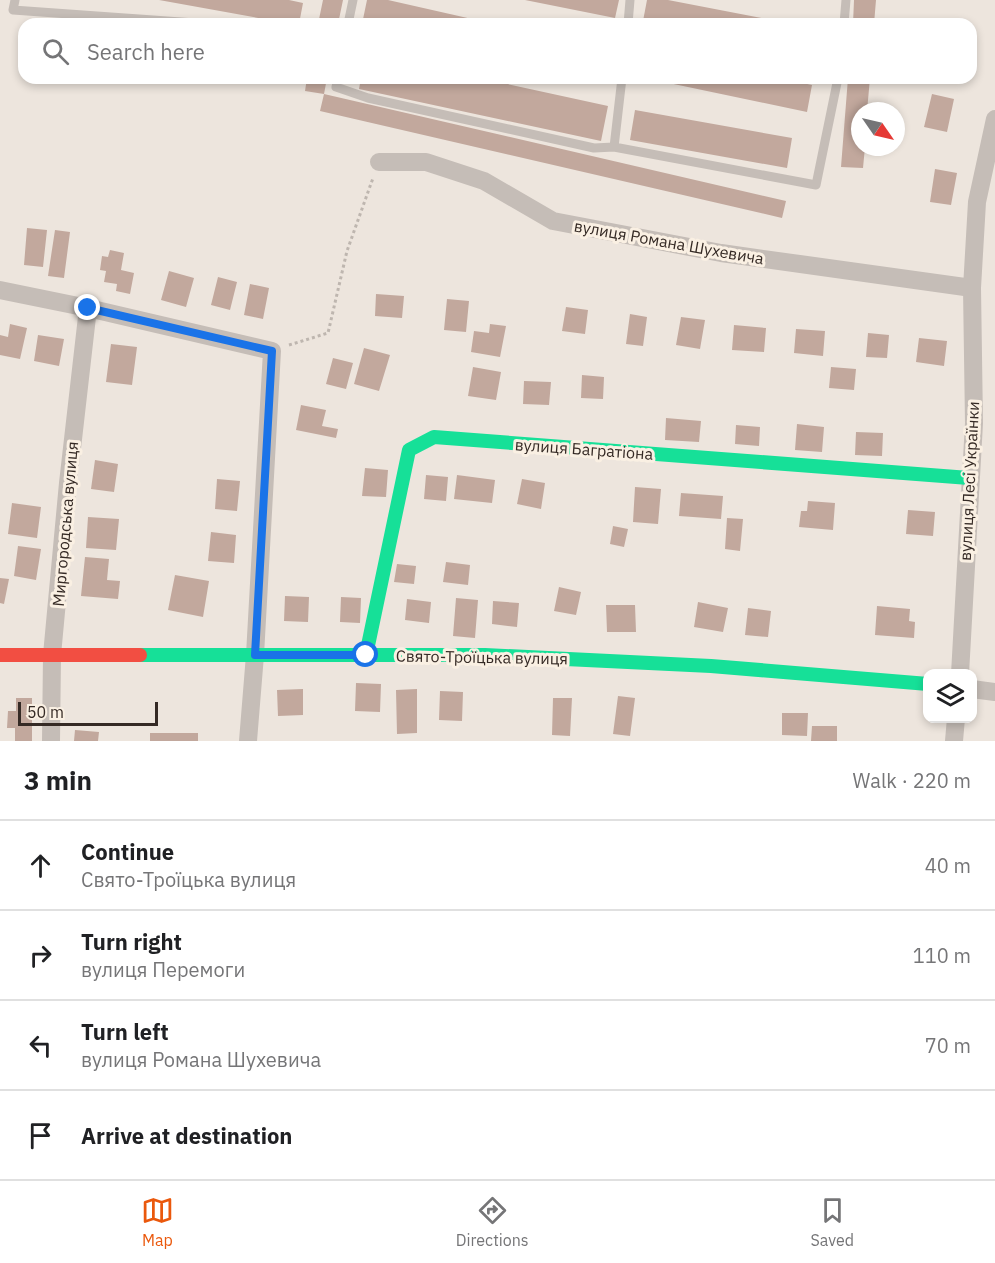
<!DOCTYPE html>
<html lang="en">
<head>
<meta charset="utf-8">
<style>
  :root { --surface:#fff; --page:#f2f2f2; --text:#202124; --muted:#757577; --line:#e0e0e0; --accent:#ea580c }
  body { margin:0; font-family:"IBM Plex Sans",sans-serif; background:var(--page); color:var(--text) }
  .controls { position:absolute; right:18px; bottom:18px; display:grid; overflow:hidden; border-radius:12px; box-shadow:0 3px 9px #0003 }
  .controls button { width:54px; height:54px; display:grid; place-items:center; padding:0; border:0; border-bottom:2px solid var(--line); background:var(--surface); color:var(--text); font:30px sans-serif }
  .compass { position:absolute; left:851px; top:102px; width:54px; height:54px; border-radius:50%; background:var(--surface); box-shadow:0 3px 9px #0003; rotate:124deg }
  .scale { position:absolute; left:18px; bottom:15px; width:140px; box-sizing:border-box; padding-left:6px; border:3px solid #352a25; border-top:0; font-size:16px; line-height:21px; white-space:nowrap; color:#352a25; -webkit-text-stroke:4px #faf0e3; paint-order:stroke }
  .stop { position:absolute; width:18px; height:18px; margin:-14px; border:4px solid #1a73e8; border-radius:50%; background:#fff }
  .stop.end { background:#1a73e8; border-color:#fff; box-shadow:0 2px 6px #0008 }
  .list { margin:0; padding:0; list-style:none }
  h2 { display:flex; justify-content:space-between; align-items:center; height:78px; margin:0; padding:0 24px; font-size:26px }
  h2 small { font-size:20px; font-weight:400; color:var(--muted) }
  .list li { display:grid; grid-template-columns:39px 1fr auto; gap:18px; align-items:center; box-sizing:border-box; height:90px; padding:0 24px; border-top:2px solid var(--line) }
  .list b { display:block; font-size:22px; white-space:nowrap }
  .list p { margin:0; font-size:20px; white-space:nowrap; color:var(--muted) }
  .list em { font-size:20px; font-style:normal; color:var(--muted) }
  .icon { flex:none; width:33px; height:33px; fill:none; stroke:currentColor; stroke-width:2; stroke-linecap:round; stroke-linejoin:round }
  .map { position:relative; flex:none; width:995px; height:741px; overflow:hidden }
  .search { position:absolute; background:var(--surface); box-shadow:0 3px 9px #0003; left:18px; right:18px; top:18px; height:66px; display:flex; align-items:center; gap:15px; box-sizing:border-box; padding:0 21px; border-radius:18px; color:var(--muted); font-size:22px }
  .sheet { height:438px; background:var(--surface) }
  nav { display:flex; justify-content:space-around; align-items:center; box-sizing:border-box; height:84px; border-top:2px solid var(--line); background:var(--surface); font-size:16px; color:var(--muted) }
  nav a { display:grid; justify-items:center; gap:3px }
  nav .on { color:var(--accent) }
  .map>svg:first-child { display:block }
  .building { fill:#c2a89d }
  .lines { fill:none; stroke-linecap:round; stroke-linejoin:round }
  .path { stroke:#beb6af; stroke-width:3; stroke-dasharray:3 3; stroke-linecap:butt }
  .lane { stroke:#c5bdb7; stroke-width:9 }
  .street { stroke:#c5bdb7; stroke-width:18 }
  .fast { stroke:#16e098; stroke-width:14 }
  .jam { stroke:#f24e42; stroke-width:14 }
  .route { stroke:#1a73e8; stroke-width:8 }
  .labels { text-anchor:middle; stroke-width:6; stroke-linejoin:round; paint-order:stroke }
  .street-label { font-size:16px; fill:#352a25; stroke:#faf0e3 }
</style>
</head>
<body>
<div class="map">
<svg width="995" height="741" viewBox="0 0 995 741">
  <rect width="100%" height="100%" fill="#ede5dd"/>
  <path class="building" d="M159,0h130l14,3 -4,21h-7z
    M323,0h20l-5,24h-20z
    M367,0h21l106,24h-132z
    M525,0h94l-4,18z
    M647,0h21l124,24h-135l-14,-3z
    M854,0h22l-2,24h-21z
    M307,78h20l-3,16 462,107 -4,17 -462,-107 4,-17 -19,-3z
    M361,78h119l128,28 -7,35 -242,-52z
    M645,78h134l33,7 -5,27z
    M848,78h22l-3,33h-7v36h5l-2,21 -22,-1z
    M932,94l22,5 -7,33 -23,-5z
    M635,110l157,28 -5,30 -157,-28z
    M935,169l22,4 -6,32 -21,-3z
    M27,228l20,2 -4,37 -19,-2z
    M55,230l15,2 -6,46 -16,-2z
    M110,250l14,3 -3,17 13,3 -4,21 -14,-3 1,-7 -13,-2 2,-11 -6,-1 2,-14 6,1z
    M169,271l25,7 -8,29 -25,-7z
    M218,277l19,5 -7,28 -19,-5z
    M250,284l19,4 -6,31 -19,-4z
    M376,294l28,2 -2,22 -27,-2z
    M447,299l22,2 -3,31 -22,-2z
    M566,307l22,3 -3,24 -23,-3z
    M630,314l17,3 -4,29 -17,-2z
    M681,317l24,3 -5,29 -24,-4z
    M10,324l17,4 -7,31 -20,-4v-20l8,2z
    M490,324l16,2 -6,31 -29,-5 3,-21 15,2z
    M734,325l32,3 -2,24 -32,-2z
    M796,329l29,2 -2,25 -29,-3z
    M868,333l21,2 -2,23 -21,-1z
    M38,335l26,4 -5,27 -25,-5z
    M919,338l28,3 -3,25 -28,-4z
    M111,344l26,3 -5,38 -26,-3z
    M364,348l26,7 -11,36 -25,-7z
    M333,358l20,5 -7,26 -20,-5z
    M473,367l28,5 -5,28 -28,-4z
    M831,367l25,2 -2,21 -25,-2z
    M582,375l22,2 -1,22 -22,-1z
    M524,381l27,1 -2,23 -26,-1z
    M301,405l25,5 -4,16 16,3 -2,9 -40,-8z
    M666,418l35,3 -2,21 -34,-2z
    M797,424l27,3 -2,25 -27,-2z
    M736,425l24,2 -1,19 -24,-2z
    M856,432l27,1 -1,23 -27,-1z
    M95,460l23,4 -4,28 -23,-3z
    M365,468l23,2 -2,27 -24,-1z
    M426,475l22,2 -2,24 -22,-2z
    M457,475l38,5 -3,23 -38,-4z
    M217,479l23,2 -3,30 -22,-2z
    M522,479l23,4 -4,26 -24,-5z
    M635,487l26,2 -3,35 -25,-2z
    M681,493l42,3 -2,23 -42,-3z
    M808,501l27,2 -2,27 -34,-3 2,-16h6z
    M12,503l29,4 -4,31 -29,-4z
    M908,510l27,2 -2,24 -27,-2z
    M88,517l31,2 -3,31 -30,-2z
    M727,518l16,1 -3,32 -15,-2z
    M613,526l15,3 -4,18 -14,-3z
    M211,532l25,3 -2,28 -26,-2z
    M18,546l23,3 -5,31 -22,-4z
    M85,557l24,2 -2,21 13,1 -2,18 -37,-3z
    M446,562l24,3 -2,20 -25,-3z
    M397,564l19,2 -2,18 -20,-2z
    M175,575l34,6 -6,36 -35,-7z
    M0,578l9,1 -5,25 -4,-1z
    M559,587l22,5 -5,23 -22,-4z
    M285,596l24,1 -1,25 -24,-1z
    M341,597l20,1 -1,25 -20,-1z
    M456,598l22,2 -3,38 -22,-2z
    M407,599l24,3 -2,21 -24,-3z
    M493,601l26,2 -2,24 -25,-3z
    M698,602l30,6 -5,24 -29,-5z
    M606,605h29l1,27h-29z
    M877,606l33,3 -1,12 6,1 -1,16 -39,-3z
    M748,608l23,3 -3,26 -23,-2z
    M356,683l25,1 -1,28 -25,-1z
    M303,689v26l-25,1 -1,-26z
    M417,689v44l-20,1 -1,-44z
    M440,691l23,1 -1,29 -23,-1z
    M618,696l17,2 -5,38 -17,-2z
    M16,698h16v43h-17v-13h-8l1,-17h8z
    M553,698h19l-2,38 -18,-1z
    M782,713h26l-1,23 -25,-1z
    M812,726h25v15h-26z
    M75,730l24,2 -1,9h-24z
    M150,733h48v8h-48z"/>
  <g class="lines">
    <path class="path" d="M289,345l39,-12 19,-82 26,-73"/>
    <path class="lane" d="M15,0l-2,10 196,14
      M348,24l5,-24
      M628,24l2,-24
      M844,24l2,-24
      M338,78l-2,9 32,11 226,50 20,-1 202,38 22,-107
      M614,147l8,-69"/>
    <path class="street" d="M379,162h47l58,19 69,40 168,32 251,35
      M0,290l88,18 184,43 -17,304 -7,86
      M960,674l14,-251 -2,-135 5,-86 18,-83
      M972,689l23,3
      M51,741l1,-86 16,-172 20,-175
      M954,741l2,-23"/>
    <path class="fast" d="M140,655h345l226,11 217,18
      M366,655l43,-205 25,-13 535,41"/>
    <path class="jam" d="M0,655h140"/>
  </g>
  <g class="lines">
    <path class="route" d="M88,308l184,43 -17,304h111"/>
  </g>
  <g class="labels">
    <g class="street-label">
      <text transform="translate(669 242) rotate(10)" y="6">вулиця Романа Шухевича</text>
      <text transform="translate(584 449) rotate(4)" y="6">вулиця Багратіона</text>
      <text transform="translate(969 481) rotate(-87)" y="6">вулиця Лесі Українки</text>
      <text transform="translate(65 524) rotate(-85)" y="6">Миргородська вулиця</text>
      <text transform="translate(482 657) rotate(1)" y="6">Свято-Троїцька вулиця</text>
    </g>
  </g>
</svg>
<div class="controls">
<button><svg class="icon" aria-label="layers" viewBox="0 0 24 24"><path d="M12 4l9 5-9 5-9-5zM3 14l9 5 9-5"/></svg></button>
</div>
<svg class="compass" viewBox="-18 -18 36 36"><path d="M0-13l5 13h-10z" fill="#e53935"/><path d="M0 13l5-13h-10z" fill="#757577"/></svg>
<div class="scale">50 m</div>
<div class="stop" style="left:366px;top:655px"></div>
<div class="stop end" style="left:88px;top:308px"></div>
<div class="search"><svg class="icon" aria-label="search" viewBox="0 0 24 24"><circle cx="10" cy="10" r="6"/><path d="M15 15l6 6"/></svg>Search here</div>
</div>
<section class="sheet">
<h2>3 min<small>Walk · 220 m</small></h2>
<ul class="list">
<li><svg class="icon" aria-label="ahead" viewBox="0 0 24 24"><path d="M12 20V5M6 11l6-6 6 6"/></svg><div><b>Continue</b><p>Свято-Троїцька вулиця</p></div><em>40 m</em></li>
<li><svg class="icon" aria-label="right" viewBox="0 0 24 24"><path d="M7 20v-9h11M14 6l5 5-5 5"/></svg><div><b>Turn right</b><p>вулиця Перемоги</p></div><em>110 m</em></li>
<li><svg class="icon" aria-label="left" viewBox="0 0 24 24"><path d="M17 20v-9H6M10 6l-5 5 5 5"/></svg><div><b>Turn left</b><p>вулиця Романа Шухевича</p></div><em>70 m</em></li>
<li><svg class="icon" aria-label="arrive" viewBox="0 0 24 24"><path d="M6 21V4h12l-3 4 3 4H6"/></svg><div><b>Arrive at destination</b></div></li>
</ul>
</section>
<nav>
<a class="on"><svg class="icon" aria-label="map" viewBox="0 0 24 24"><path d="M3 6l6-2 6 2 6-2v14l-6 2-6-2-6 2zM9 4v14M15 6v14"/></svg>Map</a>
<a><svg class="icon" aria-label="directions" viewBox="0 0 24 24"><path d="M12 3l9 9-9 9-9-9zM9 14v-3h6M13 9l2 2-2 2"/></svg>Directions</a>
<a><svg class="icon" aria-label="saved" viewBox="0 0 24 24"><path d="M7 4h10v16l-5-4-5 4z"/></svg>Saved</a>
</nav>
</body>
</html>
